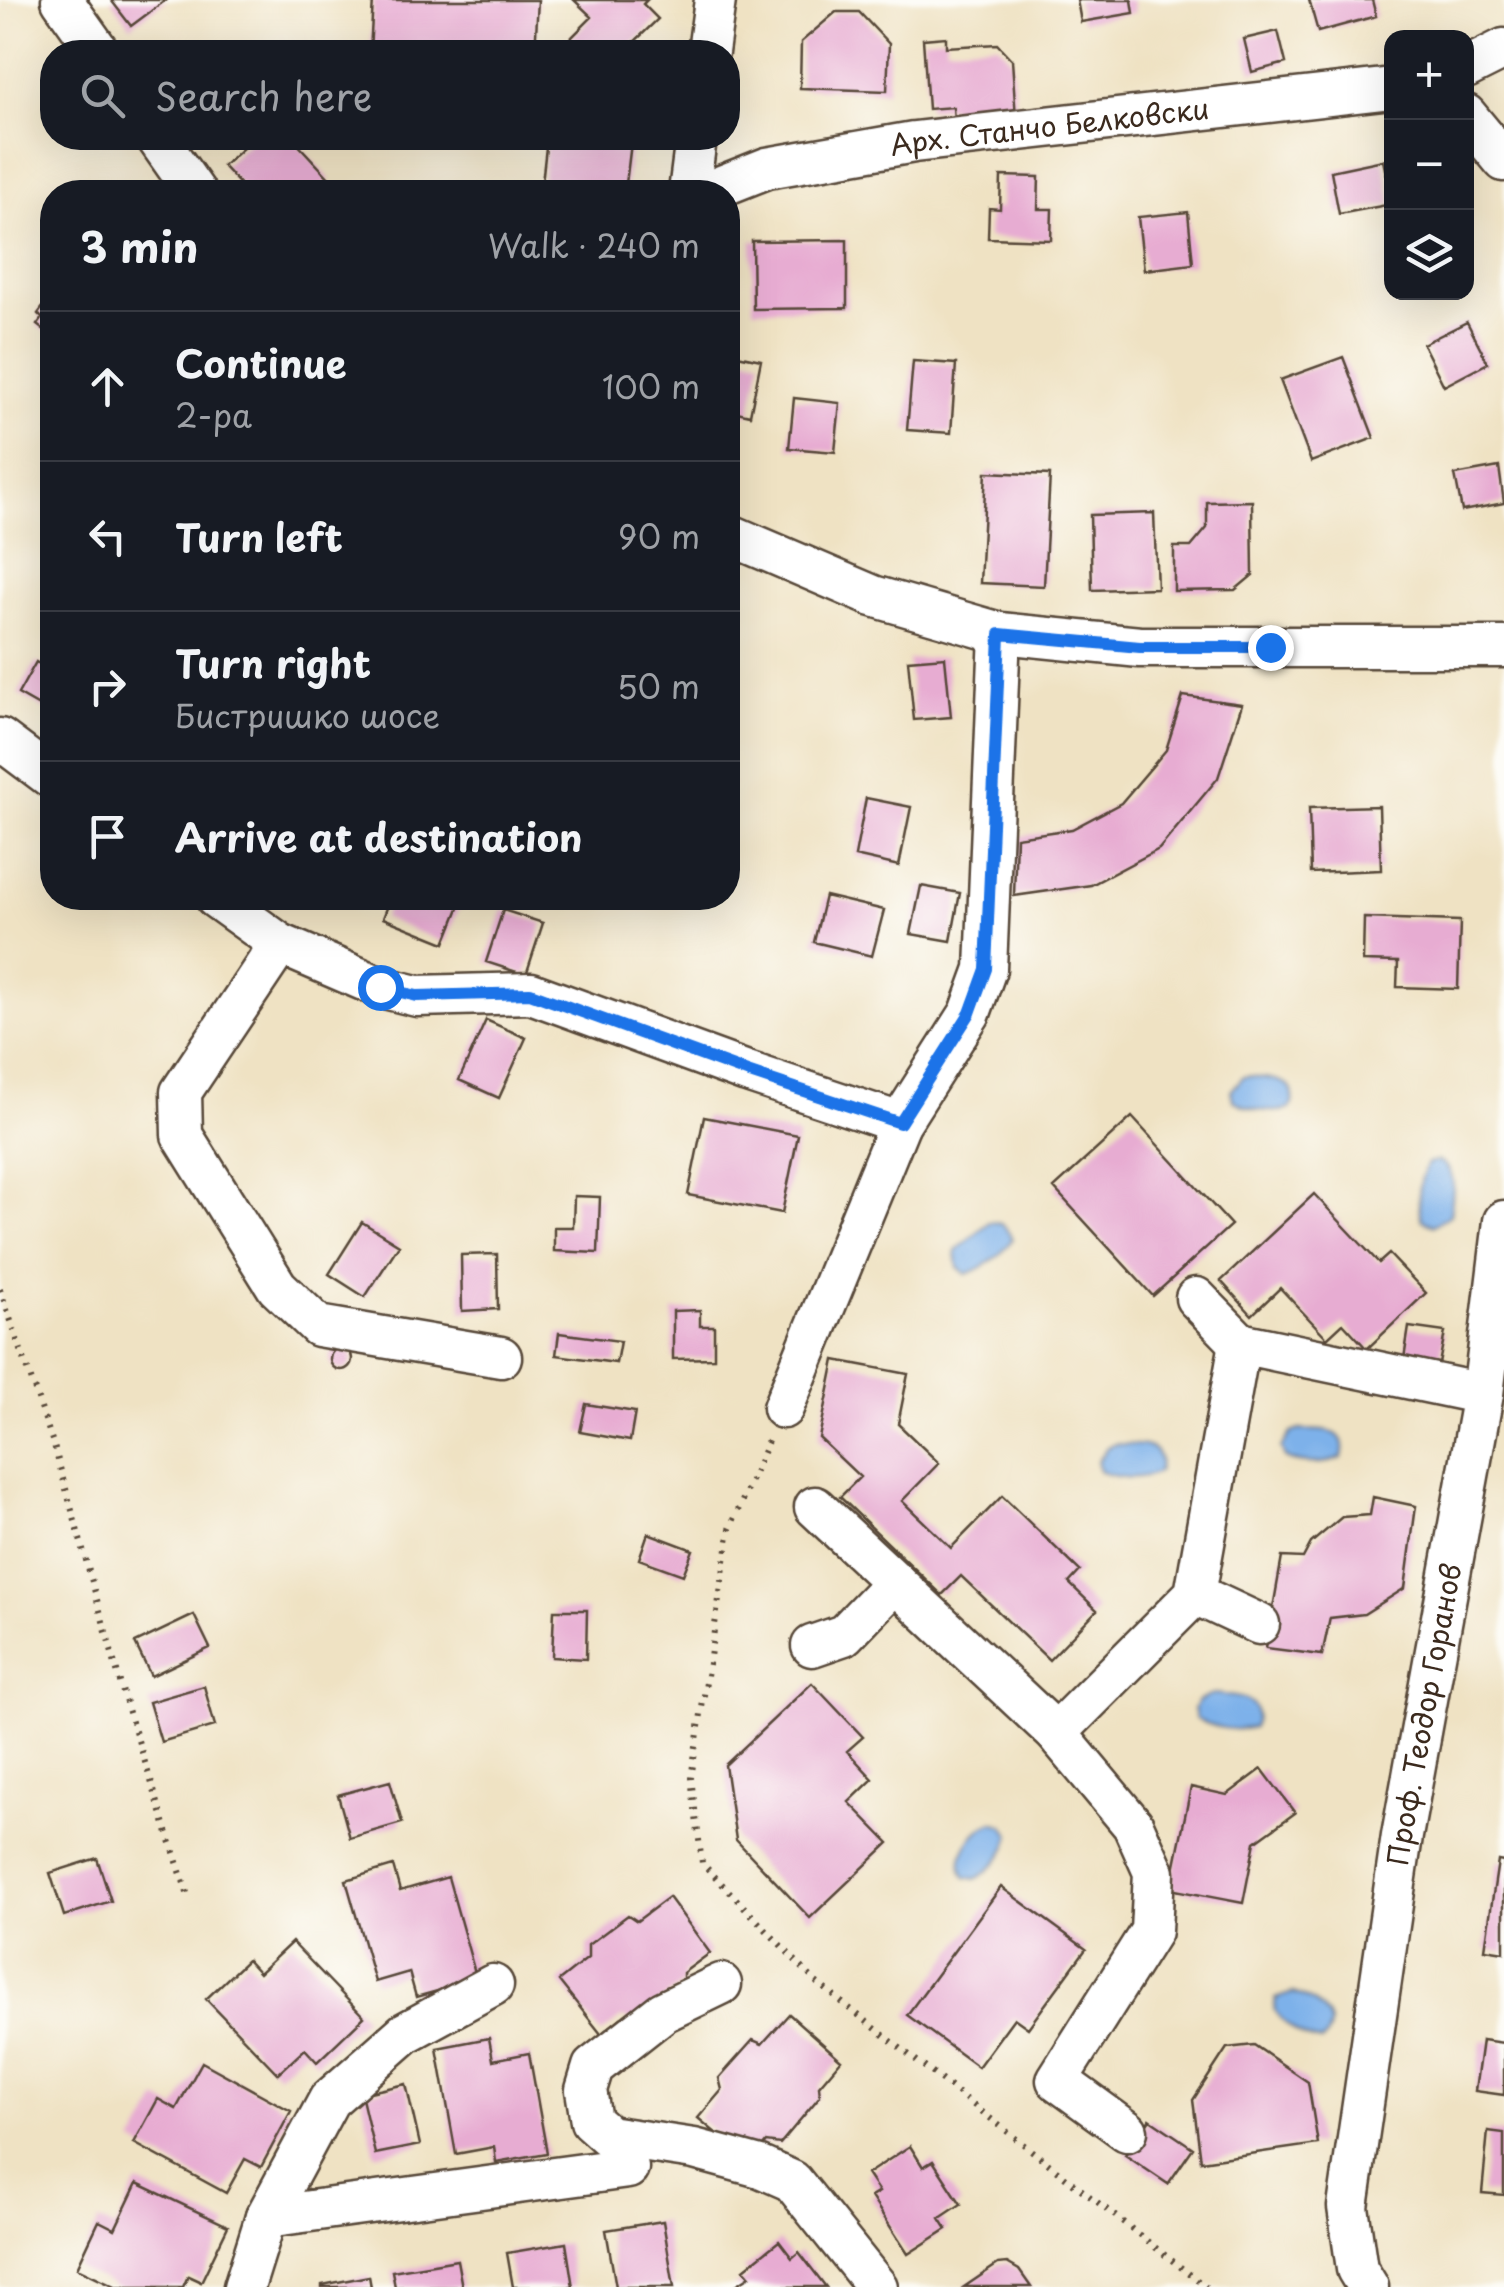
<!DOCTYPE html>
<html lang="en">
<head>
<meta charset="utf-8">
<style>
  :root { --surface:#171b24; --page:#20242c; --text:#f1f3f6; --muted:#9ea1a6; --line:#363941 }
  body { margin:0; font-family:"Playpen Sans",sans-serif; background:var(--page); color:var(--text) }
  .controls { position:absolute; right:30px; top:30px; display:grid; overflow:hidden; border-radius:20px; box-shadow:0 10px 40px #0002 }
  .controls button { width:90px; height:90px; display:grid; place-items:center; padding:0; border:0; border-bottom:2px solid var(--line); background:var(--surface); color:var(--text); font:50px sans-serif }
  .stop { position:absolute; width:30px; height:30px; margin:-22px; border:8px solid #1a73e8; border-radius:50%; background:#fff }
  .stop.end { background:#1a73e8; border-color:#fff; box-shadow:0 2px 10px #0008 }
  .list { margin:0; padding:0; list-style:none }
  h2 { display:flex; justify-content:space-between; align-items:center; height:130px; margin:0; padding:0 40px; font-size:42px }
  h2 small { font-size:32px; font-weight:400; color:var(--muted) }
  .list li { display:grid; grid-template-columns:65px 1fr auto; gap:30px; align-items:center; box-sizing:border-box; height:150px; padding:0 40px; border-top:2px solid var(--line) }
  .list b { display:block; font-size:38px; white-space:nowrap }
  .list p { margin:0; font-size:32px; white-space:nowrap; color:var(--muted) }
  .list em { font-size:32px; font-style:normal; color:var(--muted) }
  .icon { flex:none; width:55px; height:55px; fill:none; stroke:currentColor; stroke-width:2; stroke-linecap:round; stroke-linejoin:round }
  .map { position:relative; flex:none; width:1504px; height:2287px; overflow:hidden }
  .search { position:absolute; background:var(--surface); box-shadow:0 10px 40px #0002; left:40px; top:40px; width:700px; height:110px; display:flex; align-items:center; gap:25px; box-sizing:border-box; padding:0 35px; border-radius:40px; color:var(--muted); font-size:38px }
  .panel { position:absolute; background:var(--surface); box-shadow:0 10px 40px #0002; left:40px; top:180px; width:700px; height:730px; border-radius:40px }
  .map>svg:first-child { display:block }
  .water { fill:#7db1ea; stroke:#5c6e84; stroke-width:2.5 }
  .building { fill:#e7acd2 }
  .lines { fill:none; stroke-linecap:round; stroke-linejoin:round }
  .minor-casing { stroke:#564637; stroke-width:45 }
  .path { stroke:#564637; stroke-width:6; stroke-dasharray:2.5 8; stroke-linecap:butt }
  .minor { stroke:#fff; stroke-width:40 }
  .route { stroke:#1a73e8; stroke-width:12 }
  .labels { text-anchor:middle; stroke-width:8; stroke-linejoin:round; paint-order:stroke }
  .street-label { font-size:28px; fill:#3b2a1e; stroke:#fdfcf7 }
</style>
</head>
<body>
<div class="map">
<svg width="1504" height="2287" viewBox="0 0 1504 2287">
  <rect width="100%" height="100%" fill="#fdfcf7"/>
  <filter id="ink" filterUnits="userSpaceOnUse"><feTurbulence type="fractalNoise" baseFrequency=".01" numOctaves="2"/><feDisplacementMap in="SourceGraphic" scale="20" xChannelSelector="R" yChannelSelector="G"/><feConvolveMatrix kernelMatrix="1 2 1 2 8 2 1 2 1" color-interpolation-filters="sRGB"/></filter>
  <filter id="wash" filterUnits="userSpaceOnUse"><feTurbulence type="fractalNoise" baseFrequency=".0048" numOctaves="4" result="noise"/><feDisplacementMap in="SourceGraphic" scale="40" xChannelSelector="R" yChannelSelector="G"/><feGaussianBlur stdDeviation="2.25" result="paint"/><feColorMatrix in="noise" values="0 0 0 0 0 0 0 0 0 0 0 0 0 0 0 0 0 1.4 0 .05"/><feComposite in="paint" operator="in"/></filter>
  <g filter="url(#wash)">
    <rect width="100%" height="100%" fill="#efe2c3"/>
    <path class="water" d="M1251,1076c22,3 52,4 39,33 -17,5 -42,1 -57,-9l-2,-9 12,-14z
      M1438,1161c22,10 14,34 12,54l-16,10 -12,-5c-6,-16 -3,-42 6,-57z
      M989,1222c13,-1 17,5 23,17 -8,15 -29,30 -46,35l-8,-6 -2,-17z
      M1299,1430c23,1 51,-4 43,28 -16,7 -41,7 -57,0l-4,-10 10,-15z
      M1115,1444c22,1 52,-3 43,28 -16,8 -42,7 -58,-1l-3,-9 10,-15z
      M1214,1694c23,3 51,3 39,33 -17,5 -42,1 -57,-9l-2,-9 4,-8z
      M994,1822l10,4 7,9c-4,17 -20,37 -36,44l-10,-2c-11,-21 8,-48 29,-55z
      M1293,1993c23,6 52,28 28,49 -18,-3 -38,-17 -47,-33l2,-10z"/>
    <g id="blocks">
      <path class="building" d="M111,0h55l-35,26z
        M373,0h165l-3,52h-165z
        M574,0h73l-4,4 15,15 -34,33h-63l-2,-2 33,-33z
        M1077,0h55l2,13 -53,9z
        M1309,0h63l4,16 -58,16z
        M836,12h23l30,32 -2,47 -87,-3 1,-46z
        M1278,31l8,32 -34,9 -8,-33z
        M946,37v10l51,-3 15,16 4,58 -62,4 -1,-15 -25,2 -5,-70z
        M254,138h38l38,41 -15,13h-68l-24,-26z
        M547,138l84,5 -6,49h-84z
        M1383,160l9,44 -53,10 -8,-43z
        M1001,176l38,1 -1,32h14l-1,31 -63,-2 1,-30 11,1z
        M1188,212l5,52 -49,6 -6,-53z
        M847,240v68l-94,1 -1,-68z
        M52,295v42l-15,-12 5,-7 -4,-4z
        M1467,322l21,41 -44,23 -21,-42z
        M728,353l33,7 -11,55 -22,-5z
        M1343,357l31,81 -63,24 -31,-82z
        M913,361l43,3 -5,69 -44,-3z
        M794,398l46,5 -5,49 -46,-4z
        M1499,467l5,36 -42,8 -7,-36z
        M986,472l64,3 -6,111 -64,-3z
        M1252,501l1,74 -18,15 -61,1v-44h17l16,-19v-26z
        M1154,513l3,75 -65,2 -2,-75z
        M945,657l6,60 -37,3 -6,-60z
        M36,662l16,9v27l-6,12 -28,-16z
        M1183,696l59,8 -24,74 -59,71 -68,36 -77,11 2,-59 56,-8 49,-26 45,-53z
        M866,798l45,9 -12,59 -44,-10z
        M1379,806l2,64 -70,3 -2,-65z
        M921,886l39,7 -9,48 -40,-7z
        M825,896l59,14 -12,46 -58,-14z
        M391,898h72l-18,45 -62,-25z
        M503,910l40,13 -17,52 -40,-13z
        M1364,918l96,3 -2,68 -61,-2 1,-25 -35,-1z
        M486,1020l40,18 -27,60 -40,-18z
        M704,1117l94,18 -16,78 -94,-18z
        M1132,1117l99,108 -78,71 -99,-108z
        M1314,1194l65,69 10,-9 37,39 -59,56 -24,-26 -16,15 -47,-50 -28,27 -31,-34z
        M574,1196l26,1 -2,56 -44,-2v-24h19z
        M362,1222l37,23 -34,52 -36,-23z
        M497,1254l1,55 -36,2 -1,-56z
        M700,1310v16h14v32l-41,1v-48z
        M1409,1327l36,5 -6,32 -35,-5z
        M559,1333l61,8 -4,22 -60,-8z
        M330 1359a11 11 0 1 1 22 0a11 11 0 1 1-22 0Z
        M835,1360l73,14 -10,50 41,39 -37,38 49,47 51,-52 78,75 -11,12 28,27 -48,50 -88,-84 -19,19 -102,-98 20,-20 -41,-39z
        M586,1404l49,8 -5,29 -50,-9z
        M1373,1497l43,9 -11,82 -41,26 -34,4 -8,37 -56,-7 16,-91 21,1 8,-15 31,-26 28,-2z
        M648,1533l45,17 -10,25 -44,-16z
        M554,1610h33l-1,49 -34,-2z
        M194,1615l16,33 -59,28 -16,-33z
        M812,1683l51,54 -16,14 26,28 -24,23 40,41 -79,75 -74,-78 -11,-75z
        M204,1686l11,40 -54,16 -12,-40z
        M1262,1769l33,44 -40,29 -12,61 -73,-14 21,-102 36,8z
        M390,1781l12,42 -52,15 -12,-43z
        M97,1858l14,43 -47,15 -14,-43z
        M1498,1861l6,1v90l-19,-3z
        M393,1866l7,25 48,-14 29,103 -61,17 -7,-25 -34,10 -29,-102z
        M1001,1887l85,62 -58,79 -14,-10 -36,49 -71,-52z
        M669,1897l41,56 -27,20v11l-49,38 -13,-4 -20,16 -42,-53 29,-23v-13l40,-30 9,6z
        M292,1942l72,75 -47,45 -12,-13 -27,25 -72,-75 41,-39 12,13z
        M789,2014l52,46 -22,26 1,10 -40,48 -14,-2 -16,20 -52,-44 24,-28 -3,-12 34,-38 9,4z
        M489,2038l4,22 36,-7 18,100 -51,9 -2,-15 -38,7 -19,-106z
        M1482,2040l22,3v52l-29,-4z
        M1254,2045l54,37 10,62 -117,17 -8,-61 34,-52z
        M202,2062l89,49 -30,56 -16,-8 -19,34 -92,-50 24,-44 18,10z
        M406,2084l14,61 -45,9 -14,-60z
        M1150,2119l43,29 -25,36 -43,-29z
        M1488,2131l16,2v62l-22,-2z
        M910,2146l13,21 10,-6 28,43 -21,14 7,11 -39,25 -37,-57 8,-5 -12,-18z
        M137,2183l91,43 -27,56 -13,-6 -5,11h-66l-40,-19 22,-47 16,8z
        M663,2221l11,66h-58l-10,-57z
        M779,2241l13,17 7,-6 27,35h-93l17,-11 -6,-7z
        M566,2243l7,44h-60l-6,-34z
        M457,2260l5,27h-67l-3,-16z
        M1007,2263l12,7 12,17h-67l34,-23z
        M369,2276l2,11h-49v-2z"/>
    </g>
  </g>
  <g filter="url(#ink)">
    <use href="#blocks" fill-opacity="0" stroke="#564637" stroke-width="2.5"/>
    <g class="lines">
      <defs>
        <g id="minor">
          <path d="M62,0l37,52"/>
          <path d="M708,52l7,-52"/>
          <path d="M1466,68l38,-19"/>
          <path d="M1466,115l38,46"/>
          <path d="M157,138l38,54"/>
          <path d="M689,192l7,-54"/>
          <path id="s1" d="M713,192l6,-5 48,-19 147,-26 478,-54"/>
          <path d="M728,534l145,62 127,37 140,14h364"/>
          <path d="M0,739l52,39"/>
          <path d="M216,898l64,46 100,43 37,9 114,-3 216,79 153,51"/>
          <path d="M280,944l-99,148 1,43 95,152 41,39 183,31"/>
          <path d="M1196,1298l44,45"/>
          <path d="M783,1408l117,-285 70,-110 16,-44 14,-336"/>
          <path d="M815,1507l241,226 77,92 21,47 -3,59 -94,149 70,51"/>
          <path d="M1195,1594l64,30"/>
          <path d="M812,1646l32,-11 51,-53"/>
          <path d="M1056,1733l139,-139 45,-251 243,51"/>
          <path d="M721,1984l-58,28 -70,55 -7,23 5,31 17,15 86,13 66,18 32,14 85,106"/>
          <path d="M266,2217l362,-49"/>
          <path d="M244,2287l22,-70 63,-117 76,-67 88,-48"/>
          <path id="s2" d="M1368,2287l-11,-18 -9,-62 54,-371 81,-442 21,-173"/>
        </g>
      </defs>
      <use href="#minor" class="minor-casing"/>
      <path class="path" d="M0,1289l54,157 71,254 63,196
        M768,1441l-38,88 -39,249 11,85 114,119 390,305"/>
      <use href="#minor" class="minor"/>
    </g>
  </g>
  <g class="lines" filter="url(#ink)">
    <path class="route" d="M380,987l37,9 113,-3 217,79 153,51 70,-110 16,-44 14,-335 140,13h130"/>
  </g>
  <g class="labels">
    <g class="street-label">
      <text dy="10" stroke="none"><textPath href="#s1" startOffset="345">Арх. Станчо Белковски</textPath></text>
      <text dy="10" stroke="none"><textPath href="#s2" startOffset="582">Проф. Теодор Горанов</textPath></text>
    </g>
  </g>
</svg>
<div class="controls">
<button>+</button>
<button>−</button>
<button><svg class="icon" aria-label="layers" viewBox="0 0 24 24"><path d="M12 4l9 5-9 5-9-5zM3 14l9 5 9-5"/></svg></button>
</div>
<div class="stop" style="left:380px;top:987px"></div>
<div class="stop end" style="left:1270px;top:647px"></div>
<div class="search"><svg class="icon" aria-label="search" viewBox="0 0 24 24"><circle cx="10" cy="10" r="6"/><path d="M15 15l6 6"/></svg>Search here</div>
<section class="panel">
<h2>3 min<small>Walk · 240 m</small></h2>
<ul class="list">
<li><svg class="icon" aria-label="ahead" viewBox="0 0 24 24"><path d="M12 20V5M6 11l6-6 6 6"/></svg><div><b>Continue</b><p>2-ра</p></div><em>100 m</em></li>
<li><svg class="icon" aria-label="left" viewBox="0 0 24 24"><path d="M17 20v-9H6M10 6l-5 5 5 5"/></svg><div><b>Turn left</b></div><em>90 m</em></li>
<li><svg class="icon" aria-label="right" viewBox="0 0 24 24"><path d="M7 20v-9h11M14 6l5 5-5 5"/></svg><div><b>Turn right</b><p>Бистришко шосе</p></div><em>50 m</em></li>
<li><svg class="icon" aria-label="arrive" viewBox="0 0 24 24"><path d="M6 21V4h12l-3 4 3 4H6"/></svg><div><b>Arrive at destination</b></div></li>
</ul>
</section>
</div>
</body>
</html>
